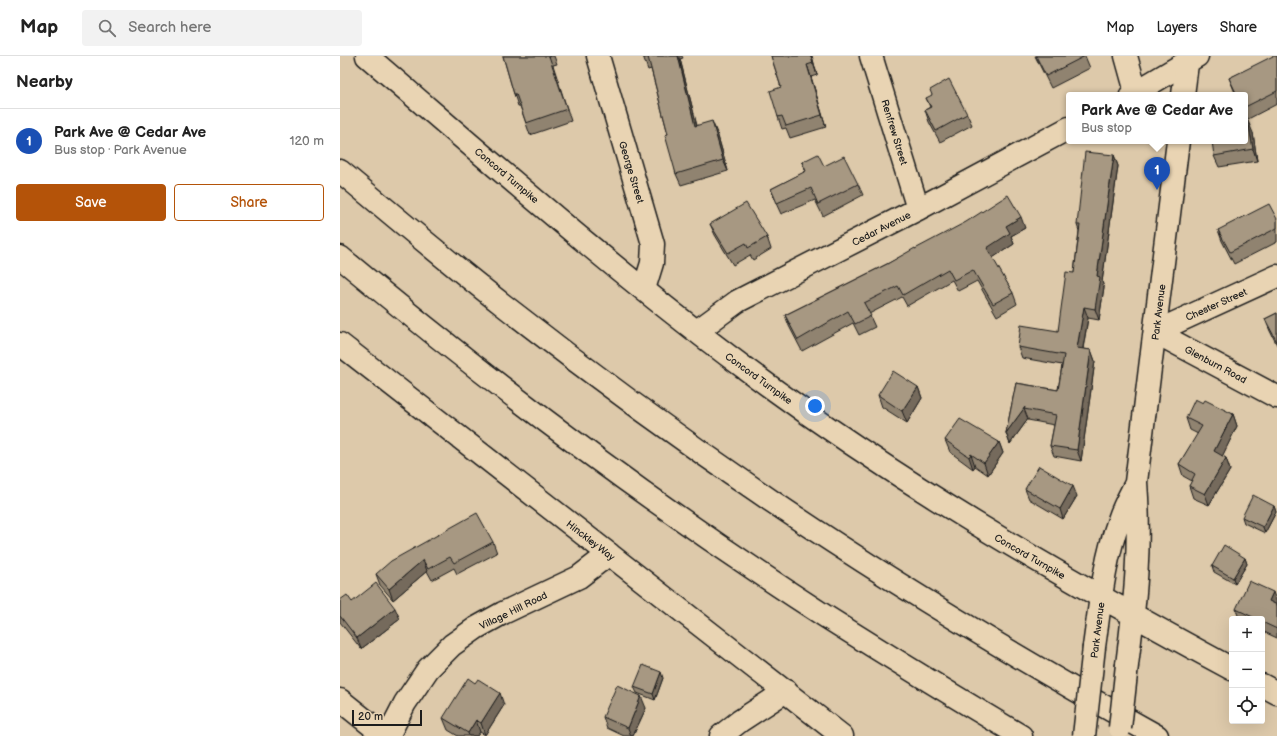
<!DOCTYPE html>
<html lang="en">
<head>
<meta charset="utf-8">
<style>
  :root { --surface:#fff; --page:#f2f2f2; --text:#222; --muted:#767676; --line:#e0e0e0; --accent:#b45309 }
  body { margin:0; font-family:"Balsamiq Sans",sans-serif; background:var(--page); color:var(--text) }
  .controls { position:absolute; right:12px; bottom:12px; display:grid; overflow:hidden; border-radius:4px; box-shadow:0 4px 16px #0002 }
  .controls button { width:36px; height:36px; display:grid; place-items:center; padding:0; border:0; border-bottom:1px solid var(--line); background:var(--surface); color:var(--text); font:20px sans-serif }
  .scale { position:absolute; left:12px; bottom:10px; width:70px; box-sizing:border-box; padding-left:4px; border:2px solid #1c1c1c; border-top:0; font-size:11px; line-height:14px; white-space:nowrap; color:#1c1c1c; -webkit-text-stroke:3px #e9d4b3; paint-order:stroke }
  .you { position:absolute; left:475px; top:350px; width:14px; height:14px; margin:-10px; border:3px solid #fff; border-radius:50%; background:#1a73e8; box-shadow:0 0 0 6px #1a73e833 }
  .badge { display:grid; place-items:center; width:26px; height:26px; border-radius:50%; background:var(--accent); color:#fff; font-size:13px; font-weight:700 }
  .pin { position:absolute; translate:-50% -33px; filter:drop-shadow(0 1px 2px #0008) }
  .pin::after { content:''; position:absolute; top:21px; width:14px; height:12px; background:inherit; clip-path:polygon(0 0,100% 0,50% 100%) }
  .popup { position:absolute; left:726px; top:36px; width:182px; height:52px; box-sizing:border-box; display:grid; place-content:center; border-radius:4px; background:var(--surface); filter:drop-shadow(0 1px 3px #0005); font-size:13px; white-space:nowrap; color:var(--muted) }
  .popup b { font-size:15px; color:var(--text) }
  .popup::after { content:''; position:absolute; left:50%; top:100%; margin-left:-8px; border:8px solid transparent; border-top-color:var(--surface) }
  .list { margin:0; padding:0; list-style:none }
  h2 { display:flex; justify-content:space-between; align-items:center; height:52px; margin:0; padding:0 16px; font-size:17px }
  h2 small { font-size:13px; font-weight:400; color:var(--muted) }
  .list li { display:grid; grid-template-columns:26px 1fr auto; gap:12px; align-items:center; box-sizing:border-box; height:64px; padding:0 16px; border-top:1px solid var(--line) }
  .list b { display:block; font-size:15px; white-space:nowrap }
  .list p { margin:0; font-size:13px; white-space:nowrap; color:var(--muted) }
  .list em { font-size:13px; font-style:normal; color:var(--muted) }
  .actions { display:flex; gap:8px; padding:12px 16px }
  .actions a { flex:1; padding:9px 0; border:1px solid var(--accent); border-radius:4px; text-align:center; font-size:14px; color:var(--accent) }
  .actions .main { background:var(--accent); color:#fff }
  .icon { flex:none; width:22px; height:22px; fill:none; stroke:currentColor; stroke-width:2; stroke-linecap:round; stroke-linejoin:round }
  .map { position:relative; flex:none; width:937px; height:680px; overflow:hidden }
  header { display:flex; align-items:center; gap:24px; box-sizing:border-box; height:56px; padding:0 20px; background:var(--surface); border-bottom:1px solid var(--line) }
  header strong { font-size:19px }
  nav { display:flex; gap:22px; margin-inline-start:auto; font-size:14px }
  .search { width:280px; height:36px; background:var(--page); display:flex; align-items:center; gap:10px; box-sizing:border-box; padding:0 14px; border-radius:4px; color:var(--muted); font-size:15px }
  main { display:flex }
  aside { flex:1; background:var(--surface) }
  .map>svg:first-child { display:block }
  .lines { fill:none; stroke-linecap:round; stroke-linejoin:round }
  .minor-casing { stroke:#1c1c1c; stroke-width:25 }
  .major-casing { stroke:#1c1c1c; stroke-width:25 }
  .highway-casing { stroke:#1c1c1c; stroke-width:25 }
  .minor { stroke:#e9d4b3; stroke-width:22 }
  .major { stroke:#e9d4b3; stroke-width:22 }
  .highway { stroke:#e9d4b3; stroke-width:22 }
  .major-bridge-casing { stroke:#1c1c1c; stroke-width:25; stroke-linecap:butt }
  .major-bridge { stroke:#e9d4b3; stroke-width:22 }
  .wall { fill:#908370; stroke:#1c1c1c }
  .shaded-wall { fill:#756a5b; stroke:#1c1c1c }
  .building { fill:#a79882; stroke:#1c1c1c }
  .labels { text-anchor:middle; stroke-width:3; stroke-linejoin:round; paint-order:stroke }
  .street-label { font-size:10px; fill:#1c1c1c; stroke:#e9d4b3 }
</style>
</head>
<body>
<header>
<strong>Map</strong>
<div class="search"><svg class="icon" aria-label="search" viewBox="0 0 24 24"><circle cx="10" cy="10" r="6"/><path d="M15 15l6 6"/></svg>Search here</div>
<nav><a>Map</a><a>Layers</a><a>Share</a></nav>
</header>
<main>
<aside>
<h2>Nearby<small></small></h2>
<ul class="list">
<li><span class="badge" style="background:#1a4fb4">1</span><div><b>Park Ave @ Cedar Ave</b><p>Bus stop · Park Avenue</p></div><em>120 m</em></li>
</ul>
<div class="actions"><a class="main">Save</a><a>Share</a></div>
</aside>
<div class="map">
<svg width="937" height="680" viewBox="0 0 937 680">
  <rect width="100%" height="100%" fill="#ddc9aa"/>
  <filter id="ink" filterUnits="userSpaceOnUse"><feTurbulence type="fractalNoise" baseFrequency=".025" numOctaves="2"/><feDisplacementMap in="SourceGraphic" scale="8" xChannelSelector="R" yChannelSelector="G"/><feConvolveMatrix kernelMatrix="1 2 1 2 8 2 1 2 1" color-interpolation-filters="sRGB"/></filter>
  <g filter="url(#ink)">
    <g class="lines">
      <defs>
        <path id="minor" d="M258,0l55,188 -1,19 -8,26
          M531,0l47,153
          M786,0l10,36
          M791,39l66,-39
          M357,275l41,-30 180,-92 151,-81
          M815,276l122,65
          M815,276l122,-56
          M0,644l45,36
          M48,680l17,-33 23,-34 24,-24 24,-17 27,-15 76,-36 30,-23
          M381,680l19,-15 46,-30"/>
        <path id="major" d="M27,0c124,106 247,215 379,313 154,115 317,209 486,300
          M843,39l5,-39
          M0,288l502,392
          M754,591c6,-42 10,-86 25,-127 4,-13 11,-25 17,-37
          M787,609c8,-63 14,-119 9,-183l42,-341
          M922,629l15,8"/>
        <path id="highway" d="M0,115c54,45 107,90 162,133 88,69 178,135 271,198 124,84 253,161 384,234
          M0,201c154,129 316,250 485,359 65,41 130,81 196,120"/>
      </defs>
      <use href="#minor" class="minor-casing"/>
      <use href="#major" class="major-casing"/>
      <use href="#highway" class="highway-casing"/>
      <use href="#minor" class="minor"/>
      <use href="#major" class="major"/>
      <use href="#highway" class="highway"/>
      <defs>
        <path id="major-bridge" d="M780,672l7,-63
          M744,680l10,-89"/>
      </defs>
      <use href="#major-bridge" class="major-bridge-casing"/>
      <use href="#major-bridge" class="major-bridge"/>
    </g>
    <path class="wall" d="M163,0h51l3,8 -4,1 18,56 -41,14 -10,-29h-2l-4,-12z
      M303,0h39l1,2 -3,1 17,67 20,7 11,38 -47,14 -5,-11 -8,-40 -17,-65 -3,1z
      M431,0h41l5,19 -6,2 15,50 -36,11 -4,-10 -4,1 -4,-12 3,-30z
      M695,0h50l5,12 -39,20z
      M937,0v48l-29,15 -3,-6v-18h-9l-7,-17z
      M586,42l41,16 5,11 -32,17 -11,-20 -4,-12 5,-3z
      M913,77l4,28 -38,6 -5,-11z
      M774,99l4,11 -16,116 2,5 -5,33 -11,-2 -5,31 8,1 4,11 -14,100 -27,-5 -4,-10 4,-21 -26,-5v-1l-18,25 -4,-11 10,-50 42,7 4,-25 -40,-7 -4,-11 40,-16 16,-58 5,-42 -2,-6z
      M462,106l22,4 34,18 5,11 -40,21 -8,-16 -34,14 -6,-13 -4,-12 34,-17z
      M937,163v23l-43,22 -12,-23 -4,-11z
      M370,168l57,13 4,12 -18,11 -3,-5 -17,10 -18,-30z
      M685,172l-14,8 3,8 -22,14 21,35 4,11 -20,12 -20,-35 -19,10 -6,-11 -45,26 -5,-9 -33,17 6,13 -16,8 -6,-12 -51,28 -13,-25 -4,-11 102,-51 28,-15z
      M937,257v32l-7,-14 -5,-12z
      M578,331l4,11 -15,25 -25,-16 -4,-12z
      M863,347l30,11 4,12 -15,30 4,2 4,12 -21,35 -16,-7 -4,-12 3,-5 -9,-5 -4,-12 19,-30 -8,-4 -4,-12z
      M605,384l54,2 4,11 -15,22 -13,-9 -2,3 -23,-17z
      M685,433l52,7 -14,23 -34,-20z
      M934,450l2,6 -11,21 -21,-10 -2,-6z
      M153,486l4,11 -40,21 -3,-6 -22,12 -5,-9 -34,29 -13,-15 -4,-11z
      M905,502l2,6 -12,20 -21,-12 -2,-6z
      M0,544l12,2 48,17 -39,30 -21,-27z
      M937,547v35l-15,-7v-12h-23l-3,-10z
      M323,622l-8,22 -18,-7 -3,-6z
      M164,649l-19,30 -5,-3 -3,4h-19l-10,-6 -5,-12z
      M306,652l-13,28h-9l-17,-8 -4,-11z"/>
    <path class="shaded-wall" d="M338,0l2,3 20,79 -5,-12z
      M471,0h1l5,19 -4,-12z
      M467,9l4,12 15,50 -4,-12z
      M372,65l5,12 11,38 -5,-11z
      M908,65l5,12 4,28 -4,-12z
      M774,99l4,11 -16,116 2,5 -5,33 -4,-11 2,-33z
      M681,161l4,11 -14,8 3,8 -23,15 -4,-11 19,-22z
      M744,251l4,11 -7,41 -4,-11z
      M751,294l4,11 -14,100 -4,-11z
      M578,331l4,11 -15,25 -5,-12z
      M685,351l-1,2 4,10 -18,25 -4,-11z
      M893,358l4,12 -18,37 -5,-12z
      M659,386l4,11 -15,22 -4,-12z
      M631,398l4,12 -2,3 -4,-12z
      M886,402l4,12 -21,35 -4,-11z
      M733,430l4,10 -14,23 -3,-10z
      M934,450l2,6 -11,21 -2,-6z
      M905,502l2,6 -12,20 -2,-6z
      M83,504l4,11 -34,29 -4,-11z
      M933,536l4,11v2l-8,-4z
      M55,552l5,11 -39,30 -4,-11z
      M321,616l2,6 -8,22 -2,-6z
      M160,637l4,12 -19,30 -4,-12z
      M301,640l5,12 -13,28h-2l-3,-8z
      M136,664l4,12 -3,4h-8l-1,-3z"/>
    <path class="building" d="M163,0h46l18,53 -41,14 -10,-29h-2z
      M303,0h35l17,70 17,-5 11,39 -47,14 -11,-39 3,-1 -20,-77 -4,1z
      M431,0h40l2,7 -6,2 15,50 -36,11 -4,-10 -4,1 -8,-26 11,-4z
      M696,0h49l-39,20z
      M933,0h4v35l-32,16v-12h-8l-8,-17z
      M609,23l18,35 -31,17 -11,-21 6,-3 -5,-9 6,-3 -2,-5z
      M908,65l5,28 -39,7 -2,-15h33v-19z
      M745,96l29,3 -17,121 3,1 -5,32 -11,-2 -7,41 14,2 -14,100 -27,-4 6,-31 -32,-6 1,-2 -19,26 10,-50 42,7 6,-35 -46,-8 3,-22 37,6 8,-59 8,1 6,-48h-3z
      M478,98l6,12 20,-10 14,28 -40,20 -7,-16 -34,15 -6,-14 35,-18 -4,-9z
      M668,139l13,22 -15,9 4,7 -23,15 26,45 -20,11 -20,-34 -19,10 -6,-11 -45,26 -5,-9 -34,17 7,13 -16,8 -7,-13 -50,29 -13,-25 102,-51 28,-16v1l51,-27z
      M406,147l21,34 -19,11 -2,-5 -18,10 -18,-29z
      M929,148l8,15v9l-47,24 -12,-22z
      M937,257v29l-12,-23z
      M553,315l25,16 -16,24 -24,-16z
      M855,343l8,4 2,-3 28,14 -19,37 12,7 -21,36 -16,-8 6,-12 -16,-10 23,-38 -16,-8z
      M620,363l39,23 -15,21 -13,-9 -2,3 -24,-17z
      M699,410l34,20 -13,23 -35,-20z
      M913,439l21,11 -11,21 -21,-10z
      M137,457l16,29 -39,21 -4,-6 -22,12 -5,-9 -34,29 -13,-15 15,-13z
      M884,489l21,13 -12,20 -21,-12z
      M909,525l24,11 -4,9 8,4v24l-15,-7v-3h-5l-21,-10z
      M36,527l19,25 -38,30 -17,-22v-16l7,-5 5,7z
      M303,609l18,7 -8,22 -19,-7z
      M128,622l7,5 3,-4 22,14 -19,30 -5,-3 -8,13 -25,-15z
      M277,629l24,11 -13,32 -25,-11z"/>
  </g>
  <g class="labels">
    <g class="street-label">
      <text transform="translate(555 76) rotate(73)" y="4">Renfrew Street</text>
      <text transform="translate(292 116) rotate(73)" y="4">George Street</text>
      <text transform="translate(167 119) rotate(40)" y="4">Concord Turnpike</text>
      <text transform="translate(541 172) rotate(-27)" y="4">Cedar Avenue</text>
      <text transform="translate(876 248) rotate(-24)" y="4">Chester Street</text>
      <text transform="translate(818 256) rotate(-83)" y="4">Park Avenue</text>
      <text transform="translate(876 308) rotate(28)" y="4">Glenburn Road</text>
      <text transform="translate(419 322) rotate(36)" y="4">Concord Turnpike</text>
      <text transform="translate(251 484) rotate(38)" y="4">Hinckley Way</text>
      <text transform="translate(690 500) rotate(30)" y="4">Concord Turnpike</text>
      <text transform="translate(173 554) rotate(-26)" y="4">Village Hill Road</text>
      <text transform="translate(757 574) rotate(-83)" y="4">Park Avenue</text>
    </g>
  </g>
</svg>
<div class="controls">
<button>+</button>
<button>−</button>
<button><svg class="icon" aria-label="locate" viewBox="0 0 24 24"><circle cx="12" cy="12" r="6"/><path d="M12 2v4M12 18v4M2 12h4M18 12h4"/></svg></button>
</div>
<div class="scale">20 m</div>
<div class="you"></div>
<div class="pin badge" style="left:817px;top:134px;background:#1a4fb4">1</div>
<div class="popup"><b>Park Ave @ Cedar Ave</b>Bus stop</div>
</div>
</main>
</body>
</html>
